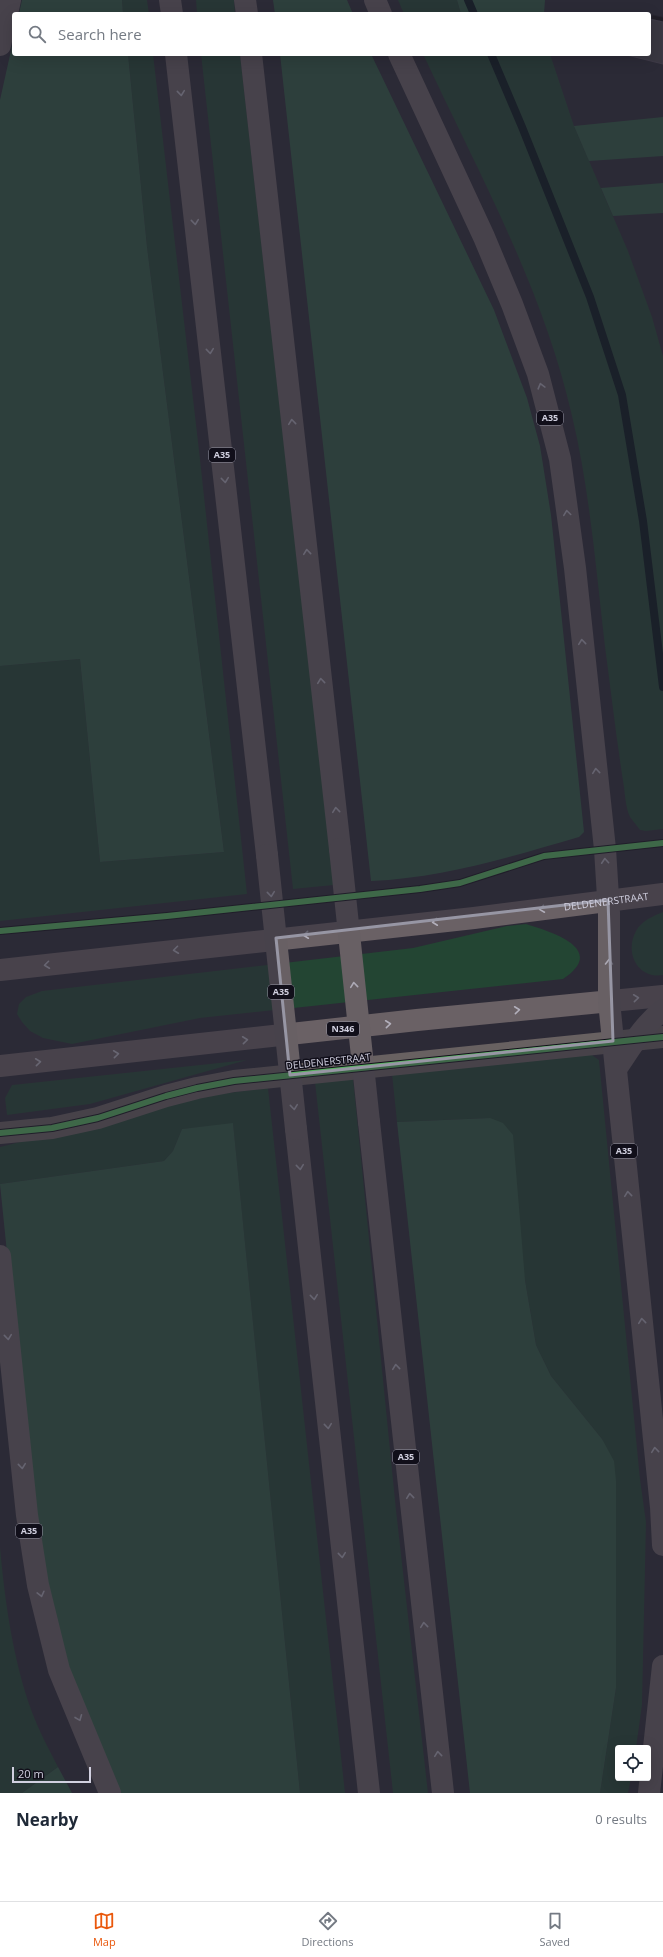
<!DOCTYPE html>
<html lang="en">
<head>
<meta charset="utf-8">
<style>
  :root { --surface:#fff; --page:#f2f2f3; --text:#1f2937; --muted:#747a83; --line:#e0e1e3; --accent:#ea580c }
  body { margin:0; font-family:"Open Sans",sans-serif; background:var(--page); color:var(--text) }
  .controls { position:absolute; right:12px; bottom:12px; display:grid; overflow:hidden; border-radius:4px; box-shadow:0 4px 16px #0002 }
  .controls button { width:36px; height:36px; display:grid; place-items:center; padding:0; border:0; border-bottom:1px solid var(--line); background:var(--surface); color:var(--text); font:20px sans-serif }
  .scale { position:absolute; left:12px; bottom:10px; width:79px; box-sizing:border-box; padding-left:4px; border:2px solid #d1d0e0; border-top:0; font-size:11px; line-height:14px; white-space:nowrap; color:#d1d0e0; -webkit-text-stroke:3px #110f1a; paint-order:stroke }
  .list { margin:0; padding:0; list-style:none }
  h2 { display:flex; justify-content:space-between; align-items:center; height:52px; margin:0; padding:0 16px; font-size:17px }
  h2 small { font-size:13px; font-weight:400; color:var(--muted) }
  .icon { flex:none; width:22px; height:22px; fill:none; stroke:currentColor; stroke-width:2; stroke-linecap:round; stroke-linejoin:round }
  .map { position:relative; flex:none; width:663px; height:1793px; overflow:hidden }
  .search { position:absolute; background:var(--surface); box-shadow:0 4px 16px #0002; left:12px; right:12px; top:12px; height:44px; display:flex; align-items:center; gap:10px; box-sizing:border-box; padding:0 14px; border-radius:4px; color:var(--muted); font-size:15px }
  .sheet { height:108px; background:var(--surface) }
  nav { display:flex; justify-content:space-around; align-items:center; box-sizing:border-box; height:56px; border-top:1px solid var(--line); background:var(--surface); font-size:11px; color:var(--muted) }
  nav a { display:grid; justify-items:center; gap:2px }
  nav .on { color:var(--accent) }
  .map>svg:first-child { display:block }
  .green { fill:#234533 }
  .forest { fill:#2f5a43 }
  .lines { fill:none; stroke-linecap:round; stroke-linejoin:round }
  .stream { stroke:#05151a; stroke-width:8 }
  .building { fill:#4a4650; stroke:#55515c; filter:url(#shadow) }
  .minor { stroke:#686161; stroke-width:22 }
  .major { stroke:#6a6165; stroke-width:22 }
  .highway { stroke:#686064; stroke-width:22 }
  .highway-bridge { stroke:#686064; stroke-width:22 }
  .cycleway-casing { stroke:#110f1a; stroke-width:8 }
  .cycleway { stroke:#56b35d; stroke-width:6 }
  .oneway { stroke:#aca9b5 }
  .oneway2 { stroke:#b2afbb }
  .marked { fill:none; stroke:#9796a4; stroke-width:3; stroke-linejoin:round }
  .labels { text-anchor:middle; stroke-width:3; stroke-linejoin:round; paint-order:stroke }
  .shield { fill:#110f1a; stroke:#9796a5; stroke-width:1 }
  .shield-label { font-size:9px; font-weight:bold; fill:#d1d0e0 }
  .street-label { font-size:10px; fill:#d1d0e0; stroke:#110f1a }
</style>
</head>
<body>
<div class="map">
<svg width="663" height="1793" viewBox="0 0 663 1793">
  <defs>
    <filter id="shadow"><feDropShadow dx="3.5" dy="-3.5" stdDeviation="0" flood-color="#0009"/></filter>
  </defs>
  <rect width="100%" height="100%" fill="#2c2a36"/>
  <path class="green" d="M122,0h25l2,14h-26z
    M196,0h38l1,14h-38z
    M398,0h59l4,14h-57z
    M128,54h25l46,396 48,444 -247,27v-255l80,-7 20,203 124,-10 -77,-605z
    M201,54h39l94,831 -41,4z
    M423,54h127l24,72 54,125 24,66 11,39v473l-17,2 -6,-1c-3,-4 -7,-9 -10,-13 -5,-10 -5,-26 -7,-36 -7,-45 -12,-89 -18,-134 -9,-77 -15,-155 -33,-231 -29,-128 -94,-244 -149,-362z
    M663,912v63c-25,4 -39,-22 -27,-44 5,-10 17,-15 27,-19z
    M526,924c26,8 82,25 37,55l-363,39 -128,26 -29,-6 -13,-7 -8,-9 -5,-8 2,-10 7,-7 16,-6 371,-43 94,-22z
    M589,1053l10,7 41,419 6,43 -4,183 -6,43h-18v30h13l-3,15h-28l16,-105v-207l-14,-42 -51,-63 -15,-31 -11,-65 -35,-162 -93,4 -5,-48z
    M247,1060l-157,44 -83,11 -2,-17 7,-13z
    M353,1078l43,432 32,283h-35l-78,-711z
    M268,1088l77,705h-45l-67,-669 -51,5 -9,22 -9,10 -164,23v-37l204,-51z
    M0,1547c5,55 13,113 32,165 7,19 17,37 26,55l-36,26h-22z"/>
  <path class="forest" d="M22,0h100l1,14h-104z
    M273,0h74l6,14h-78z
    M457,0h88l-1,14h-83z
    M14,37v17h114l19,193 77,605 -124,10 -20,-203 -80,7v-566z
    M280,54h91l123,256 33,88 13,48 11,69 33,317 -5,5c-69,20 -136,41 -208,44z
    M663,117v39l-74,5 -15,-35z
    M663,183v30l-50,3 -12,-28z
    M490,1118l13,5 10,12 12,145 11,65 15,31 51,63 12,22 2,20v207l-16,105h-130l-73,-671z
    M233,1123l67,670h-182l-58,-128 -22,-108 -38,-373 164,-23 9,-10 9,-22z
    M58,1767l14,26h-50z"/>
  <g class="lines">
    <path class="stream" d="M468,0l6,14
      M491,54l31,73 68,170 32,98 21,126 20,166"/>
  </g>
  <path class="building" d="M649,19l14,3v42l-40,-10h26z"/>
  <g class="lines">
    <path class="minor" d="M0,1133l52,-5 46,-10 68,-22 31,-8 37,-7 429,-44"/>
    <g class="major">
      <path id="s1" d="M0,970l474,-52 189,-24"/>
      <path d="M0,1066l417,-46 246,-24"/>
    </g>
    <path class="highway" d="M170,0l2,14
      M245,0l2,14
      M375,0l6,14
      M0,45l10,-45
      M176,54l91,801
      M251,54l89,795
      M399,54l85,183 28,67 26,70 22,85 15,109 30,281 4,64v88l4,40 48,466 2,38
      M616,1069c14,-20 27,-44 47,-59
      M369,1122l74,671
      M296,1129l73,664
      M0,1256l27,259 11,70 21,85 51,123
      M649,1793l14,-127"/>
    <path class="highway-bridge" d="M340,849l29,273
      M267,855l29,274"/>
    <defs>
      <path id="cycleway" d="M0,931l167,-15 253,-27 40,-6 84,-27 119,-13
        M0,1133l52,-5 46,-10 68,-22 31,-8 37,-7 429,-44"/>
    </defs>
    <use href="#cycleway" class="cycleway-casing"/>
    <use href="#cycleway" class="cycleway"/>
  </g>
  <defs><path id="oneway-chevron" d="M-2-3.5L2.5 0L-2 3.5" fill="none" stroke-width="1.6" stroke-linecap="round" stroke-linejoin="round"/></defs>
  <g class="oneway">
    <use href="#oneway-chevron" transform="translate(181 93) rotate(84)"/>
    <use href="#oneway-chevron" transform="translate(195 222) rotate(84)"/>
    <use href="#oneway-chevron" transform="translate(210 351) rotate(84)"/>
    <use href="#oneway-chevron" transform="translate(541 386) rotate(-105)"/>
    <use href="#oneway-chevron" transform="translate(292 422) rotate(-96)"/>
    <use href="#oneway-chevron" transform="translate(225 480) rotate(84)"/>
    <use href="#oneway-chevron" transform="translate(567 513) rotate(-98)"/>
    <use href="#oneway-chevron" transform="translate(307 552) rotate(-96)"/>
    <use href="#oneway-chevron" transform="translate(582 642) rotate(-96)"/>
    <use href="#oneway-chevron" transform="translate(321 681) rotate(-96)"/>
    <use href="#oneway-chevron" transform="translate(596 771) rotate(-96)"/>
    <use href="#oneway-chevron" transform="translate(336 810) rotate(-96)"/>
    <use href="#oneway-chevron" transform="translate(605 861) rotate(-94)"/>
    <use href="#oneway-chevron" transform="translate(271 894) rotate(84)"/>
    <use href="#oneway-chevron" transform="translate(609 962) rotate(-90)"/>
    <use href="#oneway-chevron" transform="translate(354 985) rotate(-96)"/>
    <use href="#oneway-chevron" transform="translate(294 1107) rotate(84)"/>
    <use href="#oneway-chevron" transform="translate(300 1167) rotate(84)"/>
    <use href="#oneway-chevron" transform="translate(628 1194) rotate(-96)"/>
    <use href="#oneway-chevron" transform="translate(314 1297) rotate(84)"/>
    <use href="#oneway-chevron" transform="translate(642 1321) rotate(-96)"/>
    <use href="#oneway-chevron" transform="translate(8 1337) rotate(84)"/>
    <use href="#oneway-chevron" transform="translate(396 1367) rotate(-96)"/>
    <use href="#oneway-chevron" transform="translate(328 1426) rotate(84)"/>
    <use href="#oneway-chevron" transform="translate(655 1450) rotate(-96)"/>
    <use href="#oneway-chevron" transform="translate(22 1466) rotate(84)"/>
    <use href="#oneway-chevron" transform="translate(410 1496) rotate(-96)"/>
    <use href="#oneway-chevron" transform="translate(342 1555) rotate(84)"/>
    <use href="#oneway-chevron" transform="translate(41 1594) rotate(76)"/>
    <use href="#oneway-chevron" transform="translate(424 1625) rotate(-96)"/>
    <use href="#oneway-chevron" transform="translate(79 1718) rotate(68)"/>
    <use href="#oneway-chevron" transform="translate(438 1754) rotate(-96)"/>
  </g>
  <g class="oneway2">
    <use href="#oneway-chevron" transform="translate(542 909) rotate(172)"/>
    <use href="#oneway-chevron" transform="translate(435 922) rotate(174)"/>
    <use href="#oneway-chevron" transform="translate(306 935) rotate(174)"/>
    <use href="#oneway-chevron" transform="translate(176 950) rotate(173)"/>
    <use href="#oneway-chevron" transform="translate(47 965) rotate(173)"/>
    <use href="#oneway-chevron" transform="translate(636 998) rotate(-6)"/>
    <use href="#oneway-chevron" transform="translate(517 1010) rotate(-6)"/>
    <use href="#oneway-chevron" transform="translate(388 1024) rotate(-6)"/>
    <use href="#oneway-chevron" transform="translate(245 1040) rotate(-6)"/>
    <use href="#oneway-chevron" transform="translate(116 1054) rotate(-6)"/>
    <use href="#oneway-chevron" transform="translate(38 1062) rotate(-6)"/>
  </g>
  <path d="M0 0H663V1793H0ZM608,900l5,141 -323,34 -14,-137z" fill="#2c2a36" fill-opacity=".55" fill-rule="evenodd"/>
  <path class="marked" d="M608,900l5,141 -323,34 -14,-137z"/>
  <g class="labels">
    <g class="shield">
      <rect x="537" y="411" width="26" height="14" rx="3"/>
      <rect x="209" y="448" width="26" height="14" rx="3"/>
      <rect x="268" y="985" width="26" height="14" rx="3"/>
      <rect x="327" y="1022" width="32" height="14" rx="3"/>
      <rect x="611" y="1144" width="26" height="14" rx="3"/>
      <rect x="393" y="1450" width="26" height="14" rx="3"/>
      <rect x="16" y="1524" width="26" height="14" rx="3"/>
    </g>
    <g class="shield-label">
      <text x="550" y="421">A35</text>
      <text x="222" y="458">A35</text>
      <text x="281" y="995">A35</text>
      <text x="343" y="1032">N346</text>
      <text x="624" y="1154">A35</text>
      <text x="406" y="1460">A35</text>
      <text x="29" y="1534">A35</text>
    </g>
    <g class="street-label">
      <text dy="4" stroke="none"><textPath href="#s1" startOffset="610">DELDENERSTRAAT</textPath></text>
      <text transform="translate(328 1061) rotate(-6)" y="4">DELDENERSTRAAT</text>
    </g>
  </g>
</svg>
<div class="controls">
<button><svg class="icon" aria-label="locate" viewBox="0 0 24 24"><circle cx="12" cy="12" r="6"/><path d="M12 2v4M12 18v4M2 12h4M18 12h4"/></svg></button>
</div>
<div class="scale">20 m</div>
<div class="search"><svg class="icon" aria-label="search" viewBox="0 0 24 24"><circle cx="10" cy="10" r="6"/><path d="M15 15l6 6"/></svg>Search here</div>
</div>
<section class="sheet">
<h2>Nearby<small>0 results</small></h2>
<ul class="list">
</ul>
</section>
<nav>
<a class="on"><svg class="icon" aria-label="map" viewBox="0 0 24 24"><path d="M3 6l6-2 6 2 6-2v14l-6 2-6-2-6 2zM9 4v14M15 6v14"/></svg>Map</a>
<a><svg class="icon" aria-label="directions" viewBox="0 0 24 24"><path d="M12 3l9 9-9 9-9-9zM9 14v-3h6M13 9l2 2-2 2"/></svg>Directions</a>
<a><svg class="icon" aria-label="saved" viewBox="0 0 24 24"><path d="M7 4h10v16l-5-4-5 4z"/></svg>Saved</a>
</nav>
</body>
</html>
